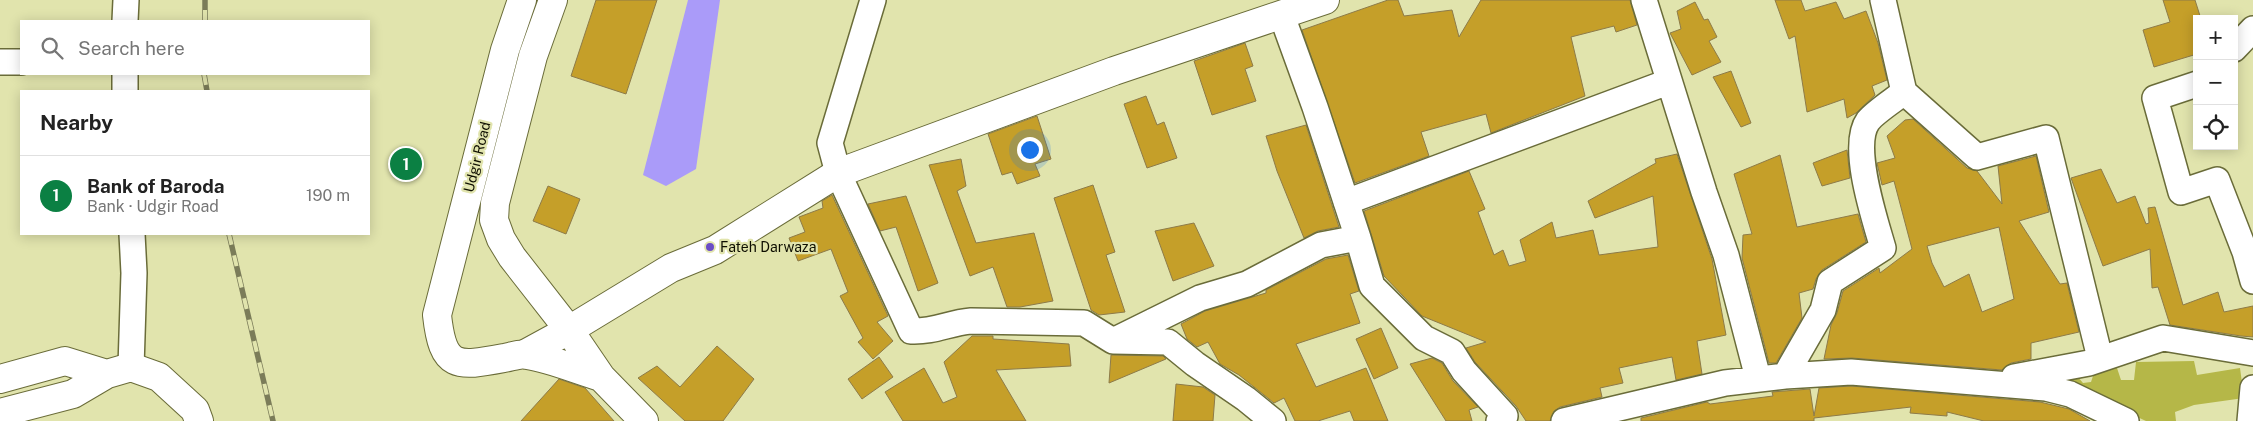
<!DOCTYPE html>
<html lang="en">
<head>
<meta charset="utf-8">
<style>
  :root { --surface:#fff; --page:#f6f6f6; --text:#222; --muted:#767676; --line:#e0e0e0; --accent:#0b8043 }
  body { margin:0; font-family:"Public Sans",sans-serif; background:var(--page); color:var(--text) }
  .controls { position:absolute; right:15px; top:15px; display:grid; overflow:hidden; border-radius:0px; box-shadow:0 2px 12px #0003 }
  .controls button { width:45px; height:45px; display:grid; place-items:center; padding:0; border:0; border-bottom:1px solid var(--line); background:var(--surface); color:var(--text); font:25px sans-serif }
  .you { position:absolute; left:1029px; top:149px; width:18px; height:18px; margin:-12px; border:4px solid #fff; border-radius:50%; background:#1a73e8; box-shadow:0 0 0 8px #1a73e833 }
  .badge { display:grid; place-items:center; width:32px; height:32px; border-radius:50%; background:var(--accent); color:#fff; font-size:16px; font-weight:700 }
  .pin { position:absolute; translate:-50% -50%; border:2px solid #fff; box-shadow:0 1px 5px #0006 }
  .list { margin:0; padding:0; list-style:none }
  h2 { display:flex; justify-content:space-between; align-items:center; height:65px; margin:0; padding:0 20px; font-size:21px }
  h2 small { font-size:16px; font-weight:400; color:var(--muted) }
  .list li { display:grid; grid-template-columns:32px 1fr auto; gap:15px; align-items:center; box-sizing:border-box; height:80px; padding:0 20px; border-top:1px solid var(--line) }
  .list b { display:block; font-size:19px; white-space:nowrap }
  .list p { margin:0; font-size:16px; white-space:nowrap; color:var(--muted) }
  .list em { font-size:16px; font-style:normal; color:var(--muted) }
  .icon { flex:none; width:28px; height:28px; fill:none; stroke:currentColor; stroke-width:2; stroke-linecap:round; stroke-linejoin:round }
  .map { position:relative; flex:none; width:2253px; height:421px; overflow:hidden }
  .search { position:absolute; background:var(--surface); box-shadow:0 2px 12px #0003; left:20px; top:20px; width:350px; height:55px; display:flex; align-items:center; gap:12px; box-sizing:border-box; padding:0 18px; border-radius:0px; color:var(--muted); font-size:19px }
  .panel { position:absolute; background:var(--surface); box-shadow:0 2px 12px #0003; left:20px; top:90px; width:350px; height:145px; border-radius:0px }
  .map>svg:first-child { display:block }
  .green { fill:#b5b748 }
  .water { fill:#aa9bf9 }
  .building { fill:#c59f29; stroke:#8d7b49; fill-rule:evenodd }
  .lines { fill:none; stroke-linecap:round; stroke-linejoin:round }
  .minor-casing { stroke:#6a6c39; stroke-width:28 }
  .tertiary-casing { stroke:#6a6c39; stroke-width:30 }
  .secondary-casing { stroke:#6a6c39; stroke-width:30 }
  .trunk-casing { stroke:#6a6c39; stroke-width:30 }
  .minor { stroke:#fff; stroke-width:25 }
  .tertiary { stroke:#fff; stroke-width:28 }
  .secondary { stroke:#fff; stroke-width:28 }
  .trunk { stroke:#fff; stroke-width:28 }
  .rail-casing { stroke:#7b7c59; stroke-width:5.5 }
  .rail { stroke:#e1e4ad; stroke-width:4; stroke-dasharray:11; stroke-linecap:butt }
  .poi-dot { fill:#6b4dc6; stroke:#e1e4ad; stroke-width:2 }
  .labels { text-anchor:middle; stroke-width:4.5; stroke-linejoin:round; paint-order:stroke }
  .street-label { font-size:14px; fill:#0e0e00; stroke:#e1e4ad }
  .poi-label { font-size:14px; fill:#0e0e00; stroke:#e1e4ad; text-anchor:start }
</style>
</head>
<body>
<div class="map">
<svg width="2253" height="421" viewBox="0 0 2253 421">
  <rect width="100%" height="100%" fill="#e1e4ad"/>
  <path class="green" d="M2194,361l3,14 43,-7 4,30 -50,7 -19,7 1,9h-30l-95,-44 26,-1 6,7 8,-1 4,-12 22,-2 4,12h13l2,-18z"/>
  <path class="water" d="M688,0h32l-24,169 -30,17 -23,-11z"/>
  <path class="building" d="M596,0h61l-31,94 -55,-18z
    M1388,0h10l6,16 48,-6 7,27 22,-37h149l7,25 -21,7 -2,-6 -43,11 14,59 -94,37 -5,-19 -65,18 8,24 -74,27 -53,-153z
    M1775,0h26l4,11 31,-9 8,17 22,-8 12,32 9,37 -15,6 3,9 -19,18 -9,5 -3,-19 -37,13 -12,-76 -6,3z
    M2163,0h32l6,19h-4v35l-43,13 -11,-37 27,-8z
    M1695,2l9,18 4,-1 9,18 -8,4 12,21 -29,13 -22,-42 11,-4 -4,-18z
    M1245,43l8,23 -8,3 11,32 -44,14 -18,-54z
    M1731,71l20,52 -10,4 -28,-50z
    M1146,96l11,29 7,-3 13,36 -30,10 -23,-64z
    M1037,116l14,43 -16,5 5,12 -23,8 -5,-12 -10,3 -14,-41z
    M1913,119l54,49 10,3 25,33 -4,-38 38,-10 13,56 -30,9 41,63 7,-1 12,49 -48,11v16l-20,4 -9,7 -150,-12 -28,1 7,-34 6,-12 6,-22 36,-23 1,5 32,-24 -18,-68 -12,4 -5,-22 18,-5 -8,-22 18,-16zM1999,227l15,72 -32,13 -13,-38 -25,13 -12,-24 -5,-17z
    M1306,125l33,102 -21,4 -14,7 -27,-67 -11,-35z
    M1847,150l3,28 -28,8 -9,-23z
    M1677,154l35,105 14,76 -29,6 5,33 -26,6 -4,-23 -53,11 4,15 -23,5 2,9 -42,10 -6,4 -4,10h-24l-10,-15 -41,-44 -9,-14 20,-6 -64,-26 -38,-40 -20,-65 105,-40 16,38 -7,3 16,43 9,-5 6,16 17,-5 -6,-21 32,-18 4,16 37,-8 6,25 59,-8 -5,-51 -58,22 -7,-17 68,-38 -1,-4z
    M1780,155l17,72 61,-13 8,28 -44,28 -6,9 -3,10 -14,4 3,25 -26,45h-7l-27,-105 1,-23 9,-1 -18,-60z
    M961,159l5,27 -9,5 19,52 58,-10 19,68 -33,6h-13l-14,-40 -23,9 -41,-111z
    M2101,169l16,34 18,-7 11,28 3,-1 -1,-15 7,-1 28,98 35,-13 6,20 29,-6v31l-12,-1 -71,-11 -12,-38 -6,1 -2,-39 -47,17 -32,-88z
    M1093,185l22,67 -9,3 19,57 -26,3 -8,-5 -37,-112z
    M548,186l32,13 -14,35 -33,-13z
    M832,195l56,121 -11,6 16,19 -20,18 -15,-17 5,-4 -23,-42 8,-4 -17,-43 -33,12 -9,-23 16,-6 -6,-15 24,-9 -1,-7z
    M906,196l32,87 -20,8 -22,-64 -16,4 -12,-27z
    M1194,223l20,43 -41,15 -18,-50z
    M1348,255l11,36 -9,3 10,29 -64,21 20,43 50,-19 22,53h-34l-4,-10 -32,10h-23l-11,-23 -10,5 -35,-28 -19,-11 -12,-22 -11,5 -10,-8 -6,-15 24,-13 61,-18v-3l60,-31z
    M1381,328l17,40 -24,11 -18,-40z
    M972,336h21v3l76,5 2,22 -75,4 30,51h-123l-18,-29 39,-24 19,35 14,-6 -13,-35z
    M717,346l37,33 -31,42h-38l-47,-43 19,-12 23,21z
    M1111,355l52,1 3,3 -57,24z
    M879,357l14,20 -31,22 -14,-20z
    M1432,358l10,5 11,18 25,26 -9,3 3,11h-26l-36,-57z
    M559,379l26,9 29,33h-93z
    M1176,384l27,3 12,8 -2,26h-40z
    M1851,386l189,16 29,7 21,12h-106l-37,-9v4l-37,-3 1,-6 -97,11v3h-173v-3l66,-16 3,2 63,-8 -1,-4 38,-3 4,27 5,-28z"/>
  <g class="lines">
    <defs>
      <path id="minor" d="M873,0l-43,143 8,30 73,158c24,1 37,-8 60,-10l113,2 29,18 55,1 27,22 51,35 27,22
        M1644,0l60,192 22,63 32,123
        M1282,16l33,91 43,131 14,48 52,52 28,14 12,19 41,45 -6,5
        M125,21l1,-21
        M2234,49l19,-20
        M0,62h21
        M125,74v17
        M2197,84l-42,14 26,94 36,-12 28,72 8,29
        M1904,92l73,65 69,-19 54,220
        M1346,202l322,-120
        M1117,339l83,-41 47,-14 74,-39 37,-7
        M131,367l3,-94 -2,-39
        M1785,376l38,-66 7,-28 53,-34c-8,-28 -33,-102 -15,-127 7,-9 26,-21 36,-29l-21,-92
        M2014,377l75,-14 74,-25 90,15
        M1564,421l161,-38 60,-7 66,-4 195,16 24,6 56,27
        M2250,421l3,-33"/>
      <path id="tertiary" d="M0,379l65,-18 42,13 24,-7 28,10 36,33 4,11
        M0,413l73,-19 34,-20"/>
      <path id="secondary" d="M525,354l44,-24 102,-62 44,-18 123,-77 276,-102 211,-71"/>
      <path id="trunk" d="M522,0l-17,50 -68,265c6,54 19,52 67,43 7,-1 16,-5 23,-3 25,4 50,15 74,22
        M553,0l-20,56 -38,147 -1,17 7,19 11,18 57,73 32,47 43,44"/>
    </defs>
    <use href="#minor" class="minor-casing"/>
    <use href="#tertiary" class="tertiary-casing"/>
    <use href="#secondary" class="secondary-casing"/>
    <use href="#trunk" class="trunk-casing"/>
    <use href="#minor" class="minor"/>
    <use href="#tertiary" class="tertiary"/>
    <use href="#secondary" class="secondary"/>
    <use href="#trunk" class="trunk"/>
    <defs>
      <path id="rail" d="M205,21v-21
        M204,74l3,17
        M229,234l44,187"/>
    </defs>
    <use href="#rail" class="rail-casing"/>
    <use href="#rail" class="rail"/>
  </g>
  <circle class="poi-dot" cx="710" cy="247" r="5"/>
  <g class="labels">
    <g class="street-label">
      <text transform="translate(477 157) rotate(-76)" y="5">Udgir Road</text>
    </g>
    <g class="poi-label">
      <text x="720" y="252">Fateh Darwaza</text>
    </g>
  </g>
</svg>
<div class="controls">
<button>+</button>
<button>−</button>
<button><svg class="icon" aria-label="locate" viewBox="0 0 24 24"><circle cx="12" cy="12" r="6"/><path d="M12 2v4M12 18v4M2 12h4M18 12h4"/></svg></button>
</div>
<div class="you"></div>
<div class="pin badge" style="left:406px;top:164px">1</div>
<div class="search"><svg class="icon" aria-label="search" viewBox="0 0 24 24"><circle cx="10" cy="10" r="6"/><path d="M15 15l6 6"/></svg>Search here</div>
<section class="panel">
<h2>Nearby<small></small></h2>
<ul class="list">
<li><span class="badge">1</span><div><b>Bank of Baroda</b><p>Bank · Udgir Road</p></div><em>190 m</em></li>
</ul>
</section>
</div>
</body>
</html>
